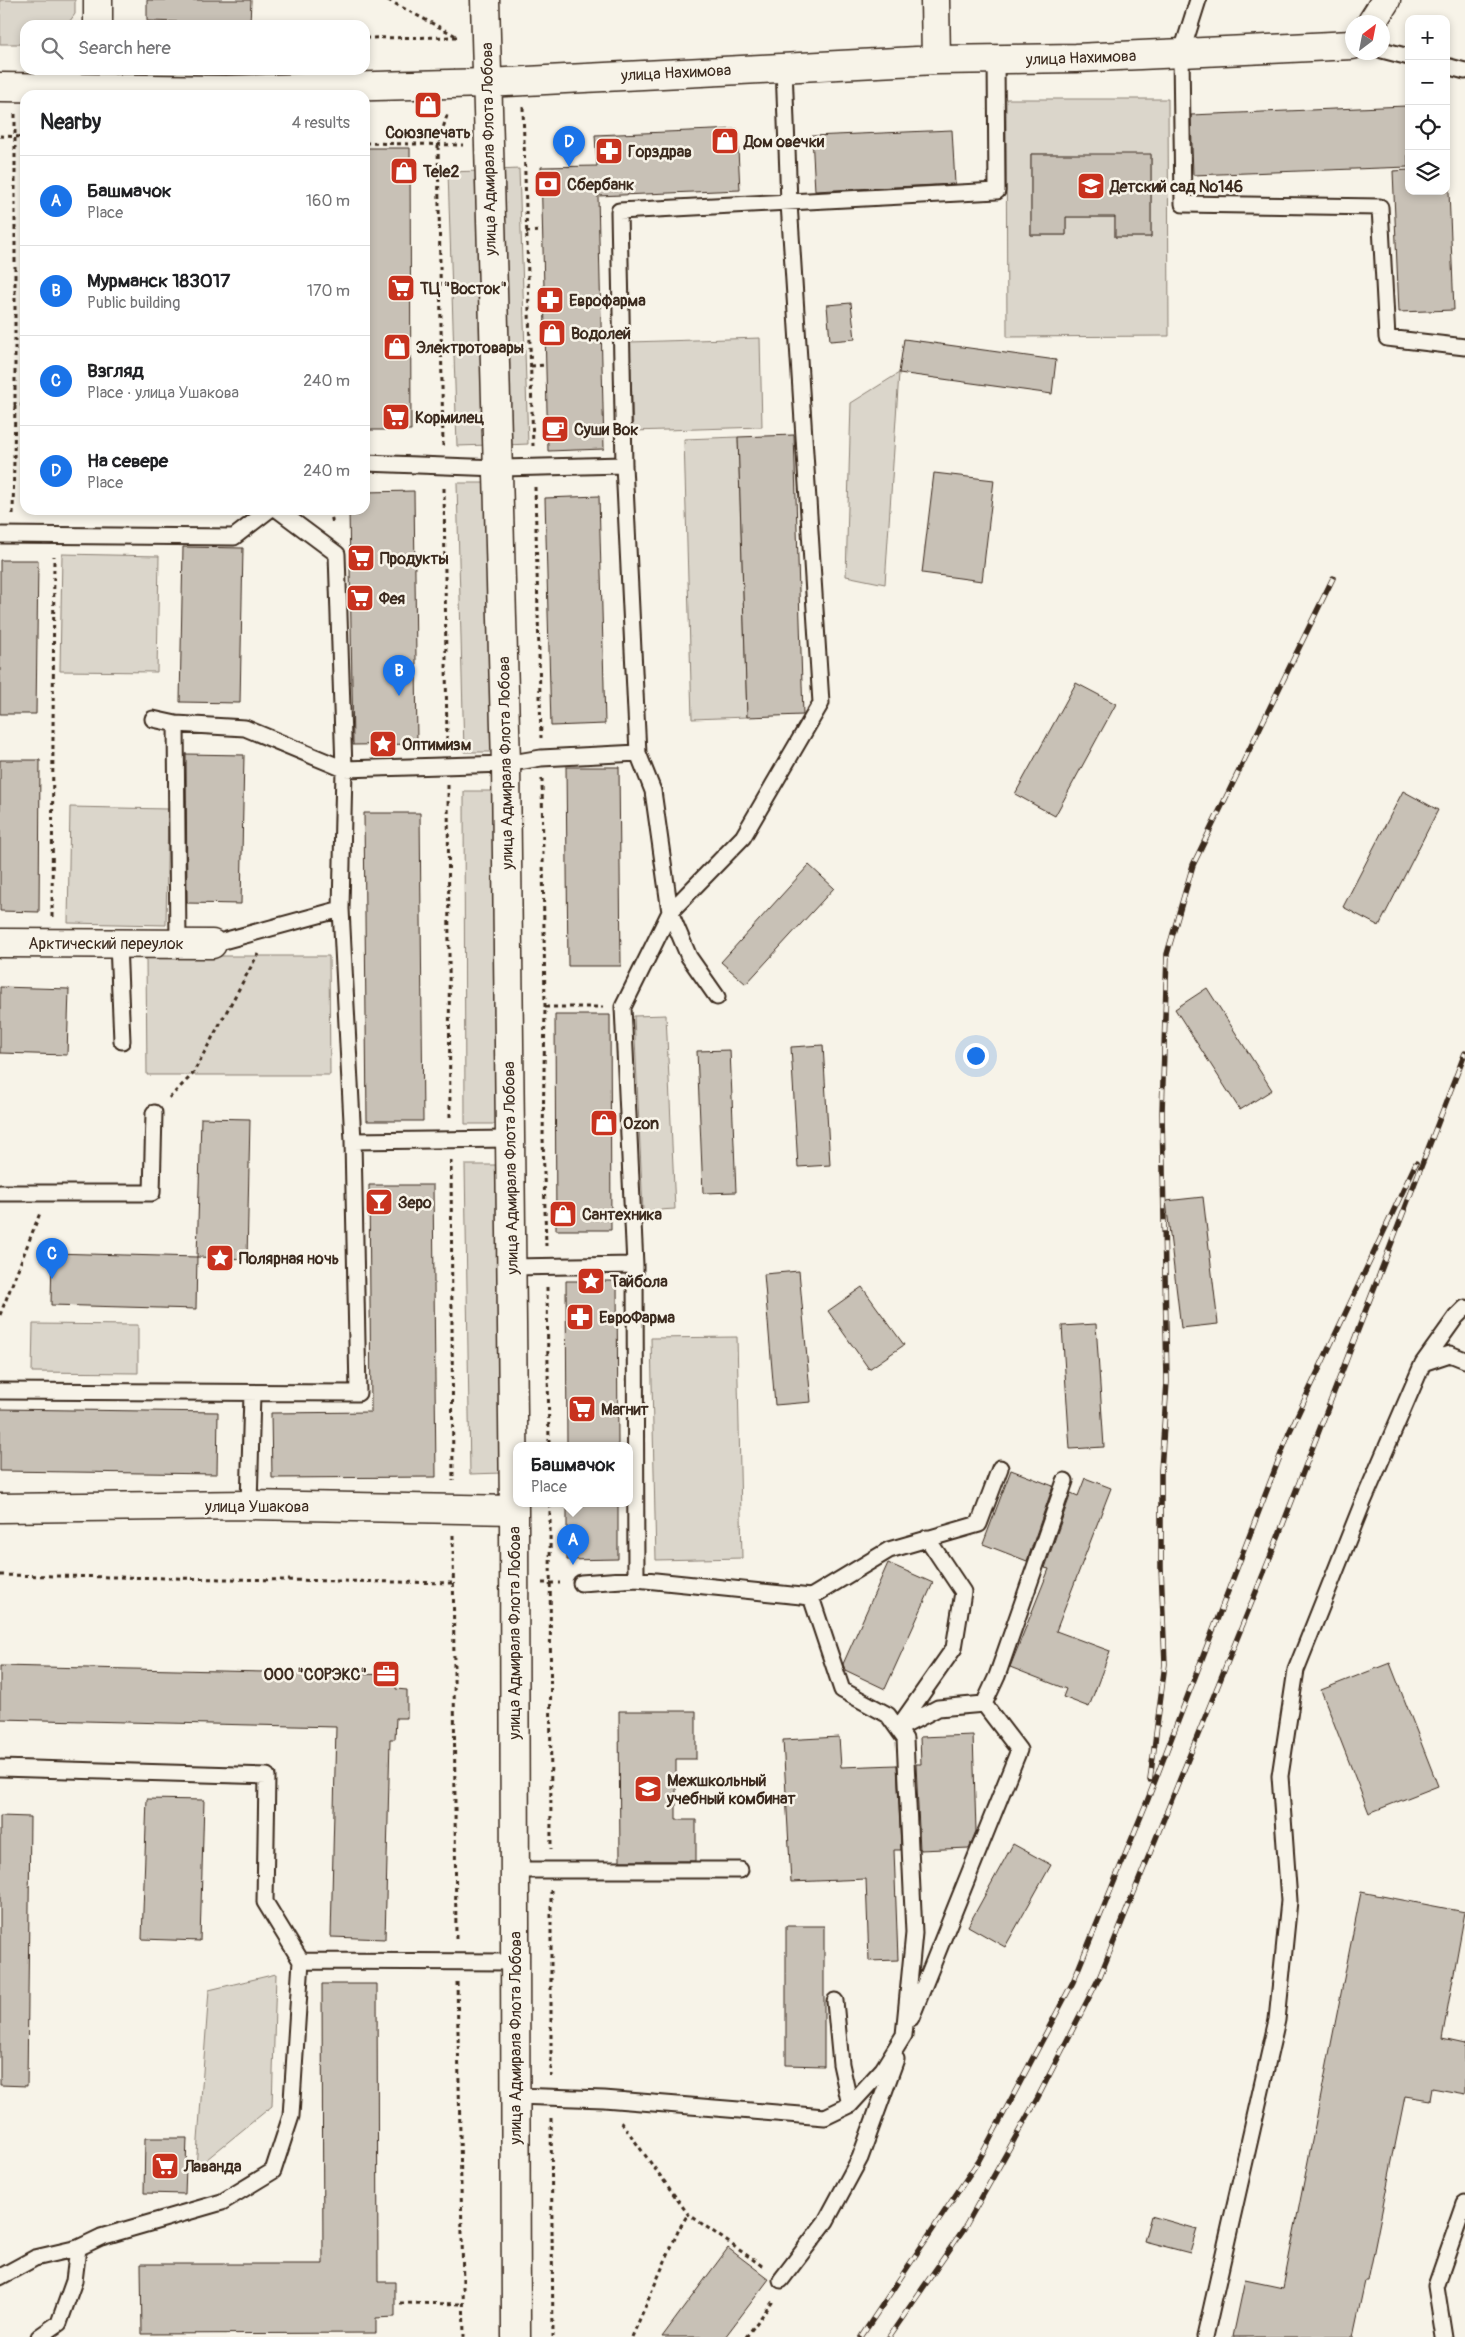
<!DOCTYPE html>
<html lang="en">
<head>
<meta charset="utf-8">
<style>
  :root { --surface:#fff; --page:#f6f6f6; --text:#202124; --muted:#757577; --line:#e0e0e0; --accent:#1a73e8 }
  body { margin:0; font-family:Pangolin,sans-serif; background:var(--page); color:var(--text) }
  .controls { position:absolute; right:15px; top:15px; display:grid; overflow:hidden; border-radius:10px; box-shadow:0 2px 8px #0003 }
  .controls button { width:45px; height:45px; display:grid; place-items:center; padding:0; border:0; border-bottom:1px solid var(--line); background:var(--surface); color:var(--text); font:25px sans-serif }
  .compass { position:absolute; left:1345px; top:15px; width:45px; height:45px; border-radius:50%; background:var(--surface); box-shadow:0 2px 8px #0003; rotate:32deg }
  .you { position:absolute; left:975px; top:1055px; width:18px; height:18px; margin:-12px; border:4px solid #fff; border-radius:50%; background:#1a73e8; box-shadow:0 0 0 8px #1a73e833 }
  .badge { display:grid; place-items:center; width:32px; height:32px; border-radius:50%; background:var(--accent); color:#fff; font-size:16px; font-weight:700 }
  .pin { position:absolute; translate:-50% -41px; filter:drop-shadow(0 1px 2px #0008) }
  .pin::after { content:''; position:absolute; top:26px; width:18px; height:15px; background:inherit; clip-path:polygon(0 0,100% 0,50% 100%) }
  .popup { position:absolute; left:513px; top:1442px; width:120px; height:65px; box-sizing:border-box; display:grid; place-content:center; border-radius:10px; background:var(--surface); filter:drop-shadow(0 1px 4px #0005); font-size:16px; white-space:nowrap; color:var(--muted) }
  .popup b { font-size:19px; color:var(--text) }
  .popup::after { content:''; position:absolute; left:50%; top:100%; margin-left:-10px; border:10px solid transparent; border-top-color:var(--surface) }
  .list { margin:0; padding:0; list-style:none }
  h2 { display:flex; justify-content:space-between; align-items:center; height:65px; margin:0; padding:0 20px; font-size:21px }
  h2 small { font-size:16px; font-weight:400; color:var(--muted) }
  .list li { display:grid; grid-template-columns:32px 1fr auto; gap:15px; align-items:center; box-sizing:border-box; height:90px; padding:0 20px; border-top:1px solid var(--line) }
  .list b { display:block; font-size:19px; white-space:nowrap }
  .list p { margin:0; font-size:16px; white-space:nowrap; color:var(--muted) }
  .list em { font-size:16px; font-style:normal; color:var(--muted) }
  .icon { flex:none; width:28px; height:28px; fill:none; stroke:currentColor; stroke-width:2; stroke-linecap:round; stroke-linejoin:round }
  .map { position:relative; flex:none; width:1465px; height:2337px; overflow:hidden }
  .search { position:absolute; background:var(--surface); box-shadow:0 2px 8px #0003; left:20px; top:20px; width:350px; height:55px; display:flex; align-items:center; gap:12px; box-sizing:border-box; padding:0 18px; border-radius:15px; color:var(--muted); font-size:19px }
  .panel { position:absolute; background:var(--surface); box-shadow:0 2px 8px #0003; left:20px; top:90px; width:350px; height:425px; border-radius:15px }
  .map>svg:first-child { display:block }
  .green { fill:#dbd6cb; stroke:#8b8074; fill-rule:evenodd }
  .building { fill:#c8c1b6; stroke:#3b2a1e }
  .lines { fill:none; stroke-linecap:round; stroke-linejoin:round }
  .service-casing { stroke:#3b2a1e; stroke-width:19 }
  .minor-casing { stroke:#3b2a1e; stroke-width:31 }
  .tertiary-casing { stroke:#3b2a1e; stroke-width:31 }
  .path { stroke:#3b2a1e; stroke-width:3; stroke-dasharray:4 4; stroke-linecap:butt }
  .service { stroke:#f7f3e8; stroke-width:15 }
  .minor { stroke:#f7f3e8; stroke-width:28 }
  .tertiary { stroke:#f7f3e8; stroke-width:28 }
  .rail-casing { stroke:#3b2a1e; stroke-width:5.5 }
  .rail { stroke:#f7f3e8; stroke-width:4; stroke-dasharray:11; stroke-linecap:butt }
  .labels { text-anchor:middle; stroke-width:5; stroke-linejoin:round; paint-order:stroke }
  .street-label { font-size:16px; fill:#3b2a1e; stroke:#f7f3e8 }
  .poi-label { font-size:16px; font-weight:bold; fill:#3b2a1e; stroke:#f7f3e8; text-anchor:start }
</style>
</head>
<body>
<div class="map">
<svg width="1465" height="2337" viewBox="0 0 1465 2337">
  <rect width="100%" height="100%" fill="#f7f3e8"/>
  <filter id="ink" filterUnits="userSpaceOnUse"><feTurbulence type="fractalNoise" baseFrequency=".02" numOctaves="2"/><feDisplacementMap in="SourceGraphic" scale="10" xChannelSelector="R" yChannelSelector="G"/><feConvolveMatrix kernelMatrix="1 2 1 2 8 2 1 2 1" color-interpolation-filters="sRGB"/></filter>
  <g filter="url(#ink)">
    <path class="green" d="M0,0h75v14l-8,11h-42v19h-25z
      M1006,99h162l1,237 -162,1zM1031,154l120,1v82h-36v-20h-49v18h-35z
      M519,169l9,275 -21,1 -10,-275z
      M480,171l9,274 -32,1 -9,-274z
      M760,338l2,89 -129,4 -3,-89z
      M899,373l-14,211 -39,-8 5,-173z
      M738,437l9,280 -55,2 -8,-280z
      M457,483h32l7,269h-32z
      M62,554l97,2 -2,116 -97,-1z
      M464,791h32l1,333h-32z
      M70,807l98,2 -2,116 -98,-2z
      M146,956h183l1,119h-183z
      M666,1015l9,194 -32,2 -9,-195z
      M465,1165h32l5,308 -32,1z
      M33,1324l105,1v48l-106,-1z
      M737,1337l5,221 -86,2 -5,-222z
      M276,1974l-4,132 -76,62 13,-178z"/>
    <path class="building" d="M147,0h104l-1,24 -103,-3z
      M1406,106l2,61 -215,8 -2,-60z
      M737,129l3,61 -142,6 6,253 -56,2 -7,-284 56,-1 -2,-31z
      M952,130l3,54 -140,7 -3,-55z
      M365,148h45l1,282h-46z
      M1031,154h120v83h-36v-20h-49v18h-35z
      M1448,168l6,142 -55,2 -6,-141 16,-1v21h37z
      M851,303l4,36 -25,2 -3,-36z
      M904,339l152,21 -4,34 -153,-21z
      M794,435l9,280 -56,2 -9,-280z
      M934,473l60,7 -12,101 -60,-8z
      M414,491l3,253 -64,1 -4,-235h16v-18z
      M599,496l6,228 -54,2 -6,-228z
      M183,547l60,1 -3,155 -60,-1z
      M0,560h38l-2,154h-36z
      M1076,683l40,21 -61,112 -40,-22z
      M186,754l58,1 -3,149 -54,-1z
      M0,760h40l-1,152 -39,-1z
      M566,767h53l2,199h-53z
      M1403,791l35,19 -59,116 -36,-19z
      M364,813h56l3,308h-56z
      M809,865l25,23 -88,96 -25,-22z
      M0,987l69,2 -2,66 -67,-2z
      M1207,988l65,102 -32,20 -65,-101z
      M555,1015h55l1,215h-55z
      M823,1045l7,120 -32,2 -7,-120z
      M730,1050l6,142 -33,1 -6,-142z
      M201,1118l49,1 -3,140 -50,-2z
      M369,1185h64l3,292 -164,1 -1,-65 100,-1z
      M1203,1197l15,127 -37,4 -15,-127z
      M52,1253l145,4 -1,52 -145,-4z
      M799,1271l12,131 -36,3 -11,-131z
      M566,1281h51l1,165h-51z
      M862,1287l42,58 -35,24 -41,-58z
      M1096,1324l8,123 -34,2 -8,-123z
      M0,1409l218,3 -1,62 -217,-3z
      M1011,1470l42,16 -26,75 -44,-17z
      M1085,1478l26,10 -55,143 54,20 -21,56 -26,-10 3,-8 -56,-22 39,-98 -4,-1 26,-75 7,3z
      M567,1504h51v55l-51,1z
      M888,1563l45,20 -48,106 -40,-19 -2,-6z
      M1390,1663l48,123 -69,27 -48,-123z
      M0,1666l396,9v14l11,1v28h-11l-1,21h-5l-5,200 -54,-2 5,-210 -336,-8z
      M619,1711h77v48h-20v61h20v41h-76z
      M973,1735l3,96 -7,17 -49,2 -4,-86h5l-1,-27z
      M839,1737l2,30 56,-2 4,85h-7l4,110 -29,1 -3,-82 -75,3 -8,-142z
      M147,1799l57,1 -4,141 -58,-2z
      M0,1816l30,1 -3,269 -27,-1z
      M1013,1844l38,21 -46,82 -37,-21z
      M1361,1892l104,20 -23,127 23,5v50l-33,-6 -2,12 -25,-4 -37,185h-3l-12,56h-120l12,-57 38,8z
      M786,1926h38v140l-38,-1z
      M322,1984h55l1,298h17v35l-19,1v15l-234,1 -1,-70h182z
      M145,2138h42l-2,56 -41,-1z
      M1151,2216l46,13 -7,24 -46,-12z
      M728,2248l41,31 -44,58h-63z"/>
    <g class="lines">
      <defs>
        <path id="service" d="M1198,0l-17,54 2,150 197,3 7,131 78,9
          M1382,50l27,7
          M1446,66l19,5
          M365,463l133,5 126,-3
          M0,535l234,2 35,-27
          M153,719l23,5 69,4 99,41 -7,-215 -59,-44
          M176,724l2,219
          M118,943l4,98
          M212,944l129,-35 3,-140 162,-5 35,-6 97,-5
          M717,997l-28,-40 -19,-45 73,-75 78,-134 -32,-500 -5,-136
          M353,1141l156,-2
          M0,1193h152l2,-80
          M635,1265l-12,-258 47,-95 -17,-121 -15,-38 -14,-288 -5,-254 378,-20 -1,-132
          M511,1267l124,-2 1,314 -55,4
          M1423,1363l33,-46 9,-9
          M0,1391l358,2 -5,-252 -12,-232
          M249,1505l3,-112
          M636,1579l175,18 78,-47 90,-26 21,-56
          M900,1725l54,-77 9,-56 -36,-54
          M898,1729l40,-21 46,-4 13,-28 68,-195
          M0,1768l267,8 -2,126 36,59 213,1
          M514,1870h226
          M835,2001l6,63 9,41
          M911,2018l108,-268 -35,-46
          M515,2096l89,3 221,18 25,-12 33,-36 21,-34 10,-102 -9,-194 -17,-24 -46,-25 -31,-93
          M0,2277l35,-19 43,-10 23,-11 121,-35 51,-31 18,-55 10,-155
          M781,2280l45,-59 34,-63 36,-99
          M39,2337l20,-14 15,-42 4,-33
          M1205,2337l72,-317 12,-119 -9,-125 16,-106 67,-168 60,-139 27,-9 15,6
          M1444,2337l-8,-51 29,-83"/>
        <path id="minor" d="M935,0l1,60
          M1372,22l14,-22
          M98,25v-25
          M0,87l226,3 260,-7 450,-23 140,-2 276,-13
          M0,943l212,1"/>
        <path id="tertiary" d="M485,0l21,764 8,746 2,827
          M0,1508l249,-3 265,5"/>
      </defs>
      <use href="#service" class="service-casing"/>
      <use href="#minor" class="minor-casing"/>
      <use href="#tertiary" class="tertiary-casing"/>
      <path class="path" d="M388,0l70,37
        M365,38l94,-1
        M523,107l10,339
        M15,114v291h10
        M0,136l25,1
        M365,143l98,2
        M526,232l16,-1
        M531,366l14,-1
        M443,446l-5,-301 10,-33
        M535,487l6,251
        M444,488l3,258
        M330,510l3,14
        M13,514l2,-109
        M542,779l3,228 -2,130 3,109
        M448,785l2,334
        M52,917l2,-361
        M545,1007h58
        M169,1098l23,-23 66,-121
        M451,1160l2,321
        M547,1287l2,159
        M0,1315l40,-102
        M550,1504l1,345
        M453,1535l3,406
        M0,1575l453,8
        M542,1583h18
        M551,1890v186
        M457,1982l7,355
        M551,2118l2,219
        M621,2122l67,92 77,54
        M400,2303l64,1
        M632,2337l47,-108 9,-15
        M746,2337l28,-37"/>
      <use href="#service" class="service"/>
      <use href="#minor" class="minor"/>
      <use href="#tertiary" class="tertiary"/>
      <defs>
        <path id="rail" d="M1150,1780l15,-116 -4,-97v-97l6,-88 -5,-269 5,-159 26,-89 140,-287
          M861,2337l118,-177 94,-178 75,-183 141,-366 127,-270
          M889,2337l76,-110 72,-128 63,-123 173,-426 192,-497"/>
      </defs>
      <use href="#rail" class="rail-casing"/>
      <use href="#rail" class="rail"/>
    </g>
  </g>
  <defs>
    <symbol id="shop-square" viewBox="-11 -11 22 22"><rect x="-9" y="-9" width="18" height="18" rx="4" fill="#c8321e" stroke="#f7f3e8"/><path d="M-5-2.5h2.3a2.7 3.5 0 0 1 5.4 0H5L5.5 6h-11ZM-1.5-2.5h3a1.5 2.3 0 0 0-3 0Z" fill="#fff"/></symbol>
    <symbol id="pharmacy-square" viewBox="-11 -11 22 22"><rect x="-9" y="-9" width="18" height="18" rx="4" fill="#c8321e" stroke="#f7f3e8"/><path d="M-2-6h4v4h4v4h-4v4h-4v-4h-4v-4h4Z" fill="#fff"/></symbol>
    <symbol id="bank-square" viewBox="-11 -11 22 22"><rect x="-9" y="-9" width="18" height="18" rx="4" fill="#c8321e" stroke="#f7f3e8"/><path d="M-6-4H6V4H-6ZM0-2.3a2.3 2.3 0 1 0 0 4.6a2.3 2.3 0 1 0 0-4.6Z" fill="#fff"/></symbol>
    <symbol id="school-square" viewBox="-11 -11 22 22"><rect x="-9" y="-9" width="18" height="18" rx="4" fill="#c8321e" stroke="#f7f3e8"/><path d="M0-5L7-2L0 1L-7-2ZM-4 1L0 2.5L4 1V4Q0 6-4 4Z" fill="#fff"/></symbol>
    <symbol id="supermarket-square" viewBox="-11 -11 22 22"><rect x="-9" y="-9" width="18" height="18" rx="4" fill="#c8321e" stroke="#f7f3e8"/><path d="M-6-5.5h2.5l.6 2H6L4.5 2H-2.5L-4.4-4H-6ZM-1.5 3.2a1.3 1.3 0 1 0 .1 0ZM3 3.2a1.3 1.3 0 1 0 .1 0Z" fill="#fff"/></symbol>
    <symbol id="cafe-square" viewBox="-11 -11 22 22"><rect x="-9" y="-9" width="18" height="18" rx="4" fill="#c8321e" stroke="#f7f3e8"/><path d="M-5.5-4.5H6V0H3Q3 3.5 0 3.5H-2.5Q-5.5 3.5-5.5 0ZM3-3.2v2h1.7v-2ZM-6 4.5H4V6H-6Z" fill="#fff"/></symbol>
    <symbol id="sight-square" viewBox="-11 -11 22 22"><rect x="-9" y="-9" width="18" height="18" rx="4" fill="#c8321e" stroke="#f7f3e8"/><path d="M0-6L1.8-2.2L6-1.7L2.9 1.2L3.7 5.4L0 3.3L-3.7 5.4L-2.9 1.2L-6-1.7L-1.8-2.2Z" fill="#fff"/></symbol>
    <symbol id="bar-square" viewBox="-11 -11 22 22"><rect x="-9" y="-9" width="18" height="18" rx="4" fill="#c8321e" stroke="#f7f3e8"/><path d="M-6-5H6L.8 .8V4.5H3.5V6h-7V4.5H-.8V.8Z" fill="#fff"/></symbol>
    <symbol id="office-square" viewBox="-11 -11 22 22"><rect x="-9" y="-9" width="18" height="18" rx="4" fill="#c8321e" stroke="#f7f3e8"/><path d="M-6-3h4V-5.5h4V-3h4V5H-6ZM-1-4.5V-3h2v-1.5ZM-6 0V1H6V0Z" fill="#fff"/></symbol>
    <symbol id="university-square" viewBox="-11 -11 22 22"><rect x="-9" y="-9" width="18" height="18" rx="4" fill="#c8321e" stroke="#f7f3e8"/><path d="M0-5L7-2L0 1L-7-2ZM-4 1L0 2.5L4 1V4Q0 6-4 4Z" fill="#fff"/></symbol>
  </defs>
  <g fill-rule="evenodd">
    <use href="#shop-square" x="412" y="89" width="32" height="32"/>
    <use href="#shop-square" x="709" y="125" width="32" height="32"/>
    <use href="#pharmacy-square" x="593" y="135" width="32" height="32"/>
    <use href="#shop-square" x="388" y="155" width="32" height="32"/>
    <use href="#bank-square" x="532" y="168" width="32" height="32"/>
    <use href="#school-square" x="1075" y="170" width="32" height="32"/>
    <use href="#supermarket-square" x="385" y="272" width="32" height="32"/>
    <use href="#pharmacy-square" x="534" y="284" width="32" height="32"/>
    <use href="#shop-square" x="536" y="317" width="32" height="32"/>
    <use href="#shop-square" x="381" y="331" width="32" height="32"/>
    <use href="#supermarket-square" x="380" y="401" width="32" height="32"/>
    <use href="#cafe-square" x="539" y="413" width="32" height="32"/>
    <use href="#supermarket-square" x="345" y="542" width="32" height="32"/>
    <use href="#supermarket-square" x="344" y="582" width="32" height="32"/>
    <use href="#sight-square" x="367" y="728" width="32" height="32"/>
    <use href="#shop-square" x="588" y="1107" width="32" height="32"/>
    <use href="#bar-square" x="363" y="1186" width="32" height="32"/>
    <use href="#shop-square" x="547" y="1198" width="32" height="32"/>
    <use href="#sight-square" x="204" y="1242" width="32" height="32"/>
    <use href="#sight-square" x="575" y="1265" width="32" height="32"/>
    <use href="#pharmacy-square" x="564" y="1301" width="32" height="32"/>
    <use href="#supermarket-square" x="566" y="1393" width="32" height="32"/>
    <use href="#office-square" x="370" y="1658" width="32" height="32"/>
    <use href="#university-square" x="632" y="1773" width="32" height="32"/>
    <use href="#supermarket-square" x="149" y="2150" width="32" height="32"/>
  </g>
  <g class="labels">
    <g class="street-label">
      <text transform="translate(1081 57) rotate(-2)" y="6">улица Нахимова</text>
      <text transform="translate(676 72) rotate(-3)" y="6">улица Нахимова</text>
      <text transform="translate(488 149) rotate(-91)" y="6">улица Адмирала Флота Лобова</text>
      <text transform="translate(505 763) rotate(-91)" y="6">улица Адмирала Флота Лобова</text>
      <text x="106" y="949">Арктический переулок</text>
      <text transform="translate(510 1168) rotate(-91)" y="6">улица Адмирала Флота Лобова</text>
      <text x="257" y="1512">улица Ушакова</text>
      <text transform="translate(514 1633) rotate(-90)" y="6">улица Адмирала Флота Лобова</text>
      <text transform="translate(515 2038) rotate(-90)" y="6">улица Адмирала Флота Лобова</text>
    </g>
    <g class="poi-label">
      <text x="428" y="138" text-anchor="middle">Союзпечать</text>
      <text x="744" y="147">Дом овечки</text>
      <text x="628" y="157">Горздрав</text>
      <text x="423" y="177">Tele2</text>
      <text x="567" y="190">Сбербанк</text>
      <text x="1110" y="192">Детский сад №146</text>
      <text x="420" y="294">ТЦ "Восток"</text>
      <text x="569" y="306">Еврофарма</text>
      <text x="571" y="339">Водолей</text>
      <text x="416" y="353">Электротовары</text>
      <text x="415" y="423">Кормилец</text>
      <text x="574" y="435">Суши Вок</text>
      <text x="380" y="564">Продукты</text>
      <text x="379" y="604">Фея</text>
      <text x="402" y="750">Оптимизм</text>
      <text x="623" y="1129">Ozon</text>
      <text x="398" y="1208">Зеро</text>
      <text x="582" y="1220">Сантехника</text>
      <text x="239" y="1264">Полярная ночь</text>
      <text x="610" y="1287">Тайбола</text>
      <text x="599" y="1323">ЕвроФарма</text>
      <text x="601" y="1415">Магнит</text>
      <text x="367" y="1680" text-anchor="end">ООО "СОРЭКС"</text>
      <text x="667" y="1786">Межшкольный<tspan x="667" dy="18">учебный комбинат</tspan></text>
      <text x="184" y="2172">Лаванда</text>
    </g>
  </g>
</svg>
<div class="controls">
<button>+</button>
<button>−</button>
<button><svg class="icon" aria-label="locate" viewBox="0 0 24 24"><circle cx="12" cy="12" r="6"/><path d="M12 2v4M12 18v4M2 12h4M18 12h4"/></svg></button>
<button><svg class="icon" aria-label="layers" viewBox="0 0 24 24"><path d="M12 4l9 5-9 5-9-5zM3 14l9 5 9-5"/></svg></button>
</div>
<svg class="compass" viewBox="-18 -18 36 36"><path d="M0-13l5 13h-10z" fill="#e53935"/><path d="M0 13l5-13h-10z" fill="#757577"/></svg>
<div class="you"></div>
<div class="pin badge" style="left:573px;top:1565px">A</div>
<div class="popup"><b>Башмачок</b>Place</div>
<div class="pin badge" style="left:399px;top:696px">B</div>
<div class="pin badge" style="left:52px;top:1279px">C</div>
<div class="pin badge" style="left:569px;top:167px">D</div>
<div class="search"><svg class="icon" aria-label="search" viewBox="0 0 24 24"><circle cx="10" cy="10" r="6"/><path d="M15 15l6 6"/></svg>Search here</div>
<section class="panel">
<h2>Nearby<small>4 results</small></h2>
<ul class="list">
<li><span class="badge">A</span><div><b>Башмачок</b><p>Place</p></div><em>160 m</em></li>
<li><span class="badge">B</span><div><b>Мурманск 183017</b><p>Public building</p></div><em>170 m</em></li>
<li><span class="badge">C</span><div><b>Взгляд</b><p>Place · улица Ушакова</p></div><em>240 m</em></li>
<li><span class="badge">D</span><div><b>На севере</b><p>Place</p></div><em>240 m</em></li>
</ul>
</section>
</div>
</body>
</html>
